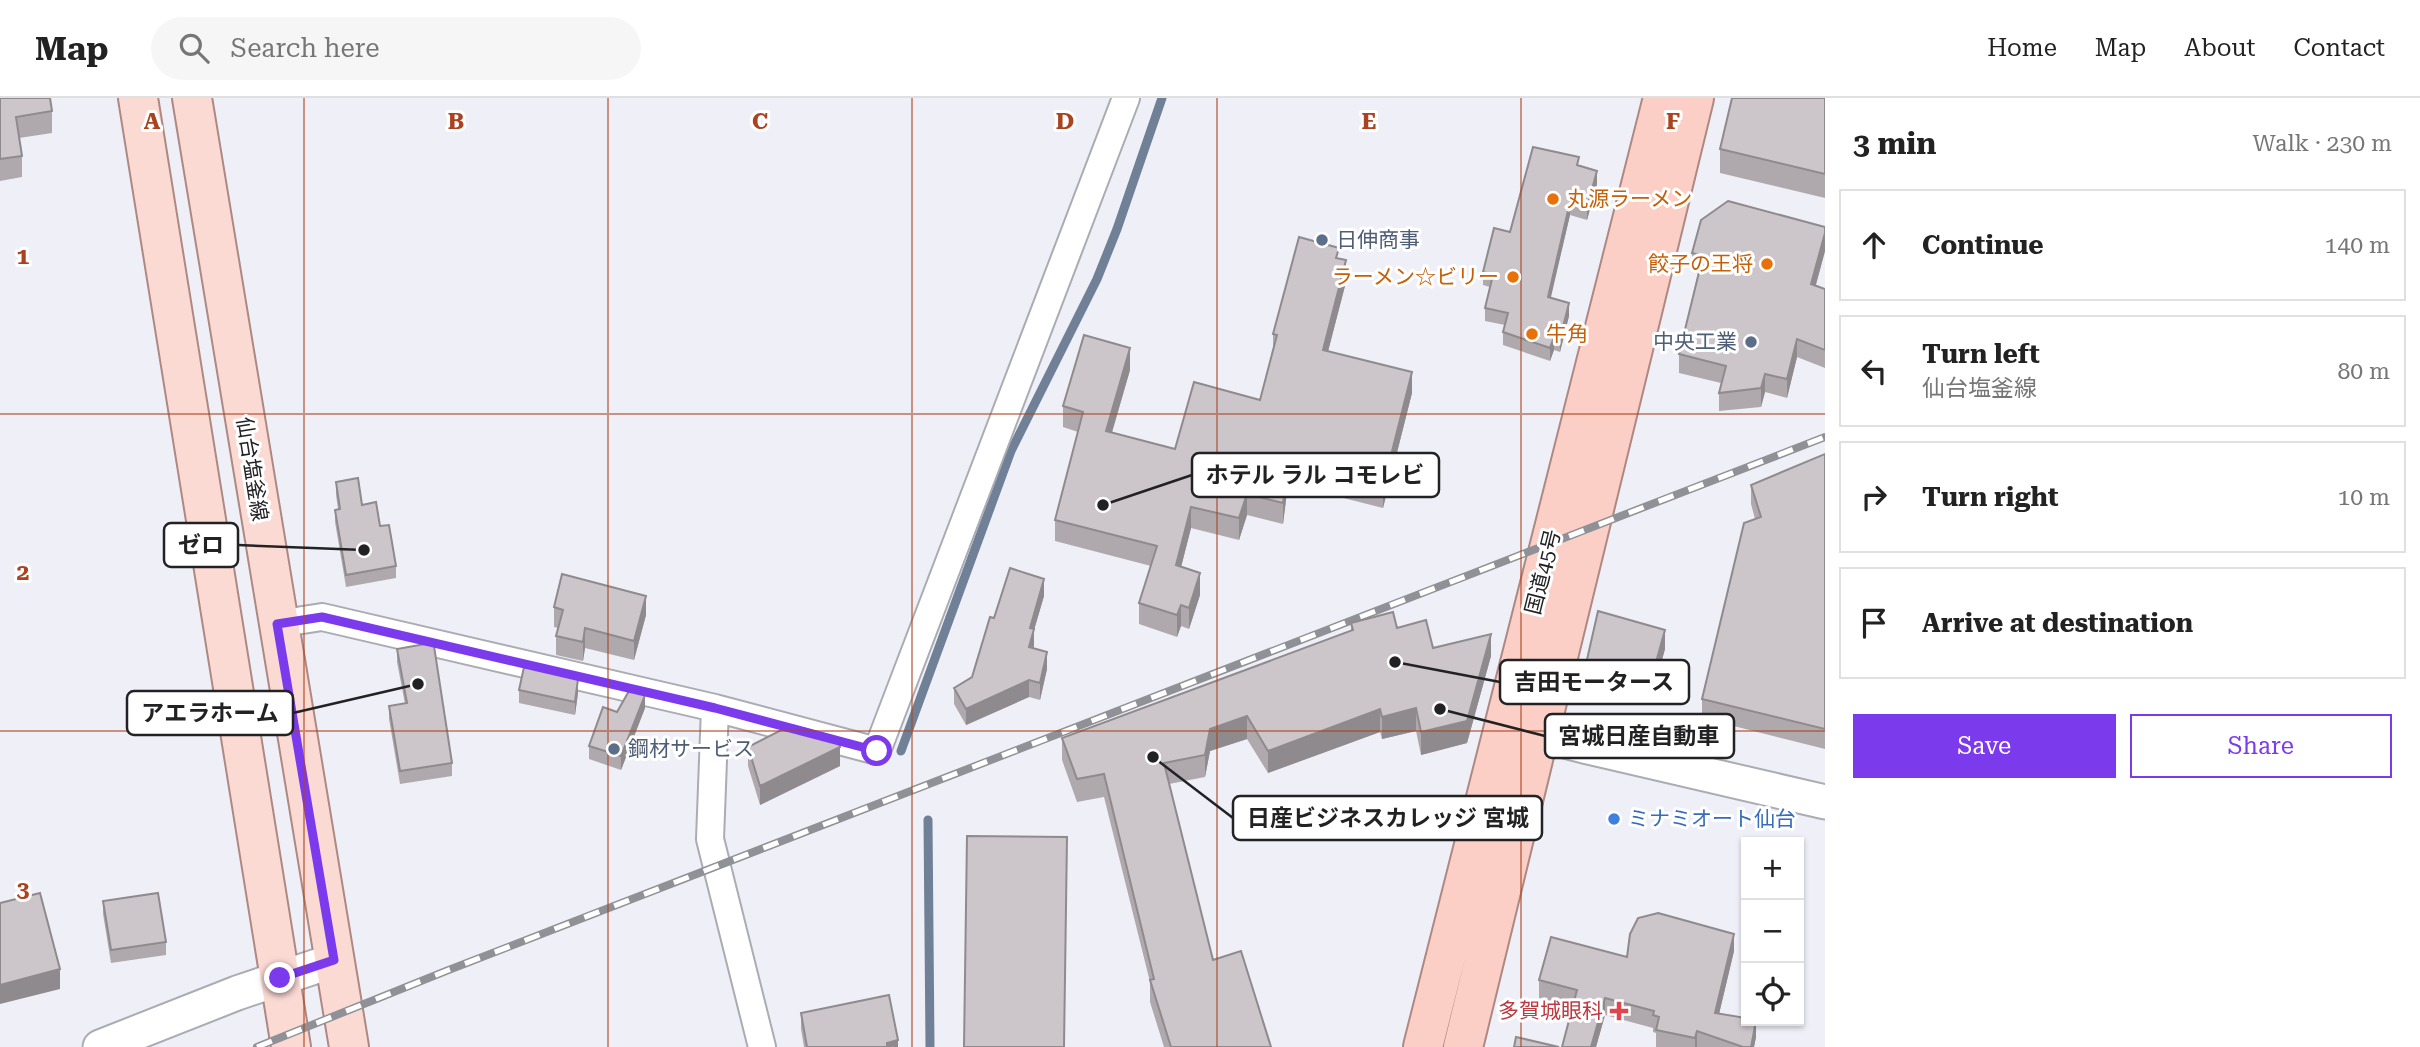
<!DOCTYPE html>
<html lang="en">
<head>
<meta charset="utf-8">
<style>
  :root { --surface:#fff; --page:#f6f6f6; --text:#222; --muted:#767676; --line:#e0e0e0; --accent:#7c3aed }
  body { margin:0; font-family:"Roboto Serif","Noto Sans JP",serif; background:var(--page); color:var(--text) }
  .controls { position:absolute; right:21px; bottom:21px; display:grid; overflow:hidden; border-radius:0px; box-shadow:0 2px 5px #0004 }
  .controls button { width:63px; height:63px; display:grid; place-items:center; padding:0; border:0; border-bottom:2px solid var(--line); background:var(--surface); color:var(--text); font:35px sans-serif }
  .stop { position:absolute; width:21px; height:21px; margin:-16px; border:5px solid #7c3aed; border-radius:50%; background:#fff }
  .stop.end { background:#7c3aed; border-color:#fff; box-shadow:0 2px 7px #0008 }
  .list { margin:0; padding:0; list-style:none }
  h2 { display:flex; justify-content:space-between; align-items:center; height:91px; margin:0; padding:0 28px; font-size:30px }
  h2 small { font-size:23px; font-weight:400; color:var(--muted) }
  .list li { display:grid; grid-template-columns:46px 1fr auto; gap:21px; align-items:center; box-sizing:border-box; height:112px; margin:0 14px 14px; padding:0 14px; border:2px solid var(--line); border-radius:0px }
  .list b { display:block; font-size:26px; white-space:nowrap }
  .list p { margin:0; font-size:23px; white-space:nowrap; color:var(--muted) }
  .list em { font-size:23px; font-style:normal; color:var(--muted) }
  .actions { display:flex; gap:14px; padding:21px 28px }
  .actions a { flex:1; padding:16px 0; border:2px solid var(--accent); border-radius:0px; text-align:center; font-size:24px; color:var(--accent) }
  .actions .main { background:var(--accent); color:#fff }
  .icon { flex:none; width:38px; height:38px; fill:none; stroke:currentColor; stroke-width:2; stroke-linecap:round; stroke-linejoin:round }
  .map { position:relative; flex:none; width:1825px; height:949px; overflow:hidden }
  header { display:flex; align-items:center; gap:42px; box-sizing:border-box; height:98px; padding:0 35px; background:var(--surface); border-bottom:2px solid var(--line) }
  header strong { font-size:33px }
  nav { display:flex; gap:38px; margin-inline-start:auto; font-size:24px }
  .search { width:490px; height:63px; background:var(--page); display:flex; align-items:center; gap:18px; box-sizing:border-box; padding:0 24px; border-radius:38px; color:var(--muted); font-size:26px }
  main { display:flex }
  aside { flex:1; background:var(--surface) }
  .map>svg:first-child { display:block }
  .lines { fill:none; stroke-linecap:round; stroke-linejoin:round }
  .stream { stroke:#708097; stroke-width:9 }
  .minor-casing { stroke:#abacb3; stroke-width:30 }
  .tertiary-casing { stroke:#abacb3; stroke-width:37 }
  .primary-casing { stroke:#ae8984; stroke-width:42 }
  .trunk-casing { stroke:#ae8984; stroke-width:42 }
  .minor { stroke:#fff; stroke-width:26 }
  .tertiary { stroke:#fff; stroke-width:33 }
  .primary { stroke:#fcdad4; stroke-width:38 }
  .trunk { stroke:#fbcec6; stroke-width:38 }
  .rail-casing { stroke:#909196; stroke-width:8 }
  .rail { stroke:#fff; stroke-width:5; stroke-dasharray:16; stroke-linecap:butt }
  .wall { fill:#afa9ae }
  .shaded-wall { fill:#8f8a8d }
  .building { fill:#ccc5ca; stroke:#8f8a8d; stroke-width:2 }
  .route { stroke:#7c3aed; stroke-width:9 }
  .grid { fill:none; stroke:#aa4320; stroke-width:2; stroke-opacity:0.55 }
  .food-dot { fill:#e8710a; stroke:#fff; stroke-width:2.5 }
  .service-dot { fill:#5c6f8a; stroke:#fff; stroke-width:2.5 }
  .shop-dot { fill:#3f7fe0; stroke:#fff; stroke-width:2.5 }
  .health-dot { fill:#e0444e; stroke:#fff; stroke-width:2.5 }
  .labels { text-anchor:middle; stroke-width:6; stroke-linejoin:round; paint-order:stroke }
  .food-label { font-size:21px; fill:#c56008; stroke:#fff; text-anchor:start }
  .service-label { font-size:21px; fill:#4e5e75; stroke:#fff; text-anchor:start }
  .street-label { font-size:21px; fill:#222225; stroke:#fff }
  .shop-label { font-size:21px; fill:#366cbe; stroke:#fff; text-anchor:start }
  .health-label { font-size:21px; fill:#be3a42; stroke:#fff; text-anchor:end }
  .grid-label { font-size:23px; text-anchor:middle; font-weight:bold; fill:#aa4320; stroke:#fff; stroke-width:6; stroke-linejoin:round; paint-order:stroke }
  .leader { fill:none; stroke:#222225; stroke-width:2.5 }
  .callout-dot { fill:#222225; stroke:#fff; stroke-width:2.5 }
  .callout { fill:#fff; stroke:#222225; stroke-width:2.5 }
  .callout-label { font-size:23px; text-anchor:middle; font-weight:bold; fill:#222225 }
</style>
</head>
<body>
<header>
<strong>Map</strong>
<div class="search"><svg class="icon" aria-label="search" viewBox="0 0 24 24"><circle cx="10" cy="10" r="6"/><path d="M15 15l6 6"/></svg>Search here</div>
<nav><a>Home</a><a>Map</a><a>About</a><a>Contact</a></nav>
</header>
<main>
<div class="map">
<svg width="1825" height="949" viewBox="0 0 1825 949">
  <rect width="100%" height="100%" fill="#eff0f7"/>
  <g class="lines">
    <path class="stream" d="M901,653l110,-300 86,-172 20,-50 45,-131
      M928,722l2,227"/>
    <defs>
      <path id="minor" d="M277,526l45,-7 393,91 162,43 249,-653
        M715,610l-5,131 52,208"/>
      <path id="tertiary" d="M1514,630l74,19 237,55
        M100,949l137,-54 98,-33"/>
      <path id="primary" d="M138,0l153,949
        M192,0l157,949"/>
      <path id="trunk" d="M1423,949l240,-949
        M1463,949l231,-949"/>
    </defs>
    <use href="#minor" class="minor-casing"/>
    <use href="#tertiary" class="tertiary-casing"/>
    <use href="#primary" class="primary-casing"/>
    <use href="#trunk" class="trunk-casing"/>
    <use href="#minor" class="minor"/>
    <use href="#tertiary" class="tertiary"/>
    <use href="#primary" class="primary"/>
    <use href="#trunk" class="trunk"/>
    <defs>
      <path id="rail" d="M257,949l189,-76 1379,-534"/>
    </defs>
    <use href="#rail" class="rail-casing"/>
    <use href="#rail" class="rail"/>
  </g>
  <path class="wall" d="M0,0l52,13v22l-33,5 3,18v21l-22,4z
    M1825,0v100l-105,-25v-24z
    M1579,68l18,18 -10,36 -17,-5 -20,83 19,18 -9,36 -6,-2 -4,11 -47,-16v-13l2,-7 -20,-4v-13l5,-21 -7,-2v-13l27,-40z
    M1825,129v24l-9,34 9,4v79l-28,-11 -10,41 -22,-6 -4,15 -42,4v-18l2,-10 -42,-10v-19l19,-81 -6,-1v-19z
    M1339,160l7,24 -18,69 84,42 -29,115 -95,-24 -5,40 -36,-9 -8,25 -48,-12 -10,39 19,28 -11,34 -8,-3 -4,11 -38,-13v-21l12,-37 -96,-25v-21l23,-88 -15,-5v-21l67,-36 -18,63 63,16 85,-49 13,-51v-15z
    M1825,356v295l-123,-31v-19l53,-180 -4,-15v-19z
    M336,384l26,23 18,21 16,40v12l-50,9 -11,-65v-12l3,-1 -2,-14z
    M1044,498l-10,34 -1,19 14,20 -7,31 -11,-3 -63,28 -12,-21v-16l18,-11 22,-59z
    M554,509l92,8 -12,45 -49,-12 -2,13 -27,-6v-19l2,-8 -4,-1z
    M1351,525l46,5 36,20 58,8 -24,87 -46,12 -5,-24 -34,8 -2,-7 -112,41 -21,-34 -37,12 -5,26 -36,7 44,176 58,87h-107l-14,-45v-20l-46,-185 -27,5 -15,-42v-22l289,-107z
    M397,551l55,114v13l-52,8 -11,-65v-13l16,-2 -8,-42z
    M1665,551l-14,50 -65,-16v-19z
    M519,592l59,3 -3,22 -56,-12z
    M645,610l-24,62 -32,-11v-13l28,-34z
    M748,649l92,19 -80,39 -12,-39z
    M103,803l63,41v13l-55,8 -8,-49z
    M1734,853l-15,63 37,23 -2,10h-98v-14l-3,-1v-4l-48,-13 -9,32h-34l10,-40 -33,-9v-18l88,-23z
    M801,915l97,34h-94l-3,-18z"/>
  <path class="shaded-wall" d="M1597,73v13l-10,36v-13z
    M1570,104v13l-22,95v-13z
    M1825,135v18l-14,51v-18z
    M1346,162v22l-23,89v-21z
    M1569,205v13l-9,36v-13z
    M1554,239v13l-4,11v-13z
    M1797,241v18l-10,41v-19z
    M1130,250v22l-24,82v-21z
    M1412,274v21l-29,115v-21z
    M1765,276v18l-4,15v-19z
    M1288,365v21l-5,40v-21z
    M1247,396v21l-8,25v-22z
    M1191,409v21l-15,59v-22z
    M1200,475v22l-11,34v-21z
    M1044,481v17l-10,34v16l-5,18 1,-36z
    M646,498v19l-12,45v-19z
    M1181,507v21l-4,11v-22z
    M585,530v20l-2,13v-19z
    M1665,532v19l-14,50v-19z
    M1491,536v22l-24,87 -46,12v-23z
    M1047,554v17l-7,31v-17z
    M578,581v14l-3,22v-13z
    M1029,582v17l-63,28v-16z
    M645,597v13l-24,62v-14z
    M1416,610v23l-34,8v-22z
    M1380,611v23l-112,41v-22z
    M1247,618v23l-37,12 -5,26v-22l5,-26z
    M840,649v19l-80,39v-19z
    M1734,836v17l-19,80v-18z
    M60,871v20l-60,15v-19z
    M1605,900v17l-9,32h-5z
    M1756,923v16l-2,10h-3z
    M1697,933v16h-2v-9z
    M898,942v7h-11v-4z"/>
  <path class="building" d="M0,0h50l2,13 -36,6 6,39 -22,3z
    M1732,0h93v76l-105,-25z
    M1533,49l46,10 -2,8 20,6 -10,36 -17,-5 -22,95 21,6 -9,36 -6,-2 -4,11 -47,-16 5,-19 -23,-5 8,-33 -10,-3 11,-44 16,4z
    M1728,103l97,26v6l-14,51 14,5v61l-28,-11 -10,40 -22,-5 -4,14 -42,5 7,-27 -47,-12 24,-98 -11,-3 9,-33z
    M1299,139l40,11 -3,10 10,2 -23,90 89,22 -29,115 -95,-24 -5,40 -36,-9 -8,24 -48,-11 -15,58 24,8 -11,35 -8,-3 -4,10 -38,-12 18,-57 -102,-26 28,-108 -20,-6 21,-71 46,13 -24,83 69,18 19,-67 66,18 17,-65 -4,-1z
    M1825,356v275l-123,-30 42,-176 17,-6 -10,-32z
    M358,380l4,27 14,-3 4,24 9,-1 7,41 -50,9 -11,-65 5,-1 -4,-27z
    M1010,470l34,11 -14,49 4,1 -5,18 18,5 -7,31 -11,-3 -63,29 -12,-21 18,-11 18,-60 4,1z
    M562,476l84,22 -12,45 -49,-13 -2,14 -27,-6 7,-26 -9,-3z
    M1598,513l67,19 -14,50 -65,-16z
    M1393,514l4,16 29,-8 7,28 58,-14 -24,87 -46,11 -5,-24 -34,9 -2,-8 -112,42 -21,-35 -37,13 -5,26 -41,8 49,197 28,-9 30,96h-100l-21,-67 4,-1 -50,-205 -27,5 -15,-41 291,-108 -2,-7z
    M425,546l9,2 18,117 -52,8 -11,-65 18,-3 -10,-54z
    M524,569l54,12 -3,23 -56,-12z
    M629,593l16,4 -24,61 -32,-10 14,-39 14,5z
    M791,627l47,13 2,9 -80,39 -12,-39z
    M967,738l100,1 -3,210h-100z
    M40,795l20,76 -60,16v-82z
    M158,795l8,49 -55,8 -8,-49z
    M1658,815l76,21 -19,79 31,5v3h10l-5,26h-8l-46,-16 -2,7 -39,-8 3,-13 -6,-2 1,-4 -49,-13 -14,49h-29l15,-57 -38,-10 12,-43 76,20 3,-23 8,-16z
    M889,897l9,45 -11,3v4h-80l-6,-34z
    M1516,939l43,10h-45z"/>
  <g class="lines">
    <path class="route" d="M280,880l54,-18 -57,-336 45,-7 393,91 162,43"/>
  </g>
  <path class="grid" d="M304,0v949M608,0v949M912,0v949M1217,0v949M1521,0v949M0,316h1825M0,633h1825"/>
  <g class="food-dot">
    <circle cx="1553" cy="101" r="7"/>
    <circle cx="1767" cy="166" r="7"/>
    <circle cx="1513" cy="179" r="7"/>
    <circle cx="1532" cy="236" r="7"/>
  </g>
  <g class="service-dot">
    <circle cx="1322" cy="142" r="7"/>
    <circle cx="1751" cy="244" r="7"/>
    <circle cx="614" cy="651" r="7"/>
  </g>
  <circle class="shop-dot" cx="1614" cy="721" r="7"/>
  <path class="health-dot" d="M1615.5 902.5h7v7h7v7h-7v7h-7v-7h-7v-7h7z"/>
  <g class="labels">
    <g class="food-label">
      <text x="1567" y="108">丸源ラーメン</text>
      <text x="1753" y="173" text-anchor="end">餃子の王将</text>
      <text x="1499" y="186" text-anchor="end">ラーメン☆ビリー</text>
      <text x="1546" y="243">牛角</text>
    </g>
    <g class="service-label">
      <text x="1336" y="149">日伸商事</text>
      <text x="1737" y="251" text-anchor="end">中央工業</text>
      <text x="628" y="658">鋼材サービス</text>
    </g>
    <g class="street-label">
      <text transform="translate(252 371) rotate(81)" y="7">仙台塩釜線</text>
      <text transform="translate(1543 474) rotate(-76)" y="7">国道45号</text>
    </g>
    <g class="shop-label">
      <text x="1628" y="728">ミナミオート仙台</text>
    </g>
    <g class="health-label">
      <text x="1603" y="920">多賀城眼科</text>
    </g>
  </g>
  <g class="grid-label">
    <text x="152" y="31">A</text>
    <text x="456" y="31">B</text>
    <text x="760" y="31">C</text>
    <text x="1065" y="31">D</text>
    <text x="1369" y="31">E</text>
    <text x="1673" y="31">F</text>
    <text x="23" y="166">1</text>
    <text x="23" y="482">2</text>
    <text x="23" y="799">3</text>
  </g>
  <path class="leader" d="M1103 407L1192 377M364 452L238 447M1395 564L1500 584M418 586L293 615M1440 611L1545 638M1153 659L1233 720"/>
  <g class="callout-dot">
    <circle cx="1103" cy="407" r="7"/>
    <circle cx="364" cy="452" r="7"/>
    <circle cx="1395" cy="564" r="7"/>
    <circle cx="418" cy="586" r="7"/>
    <circle cx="1440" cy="611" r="7"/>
    <circle cx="1153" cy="659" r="7"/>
  </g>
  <g class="callout">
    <rect x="1192" y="355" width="247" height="44" rx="7"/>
    <rect x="164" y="425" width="74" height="44" rx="7"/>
    <rect x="1500" y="562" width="189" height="44" rx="7"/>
    <rect x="127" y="593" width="166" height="44" rx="7"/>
    <rect x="1545" y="616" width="189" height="44" rx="7"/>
    <rect x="1233" y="698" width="309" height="44" rx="7"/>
  </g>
  <g class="callout-label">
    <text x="1315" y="385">ホテル ラル コモレビ</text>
    <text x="201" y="455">ゼロ</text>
    <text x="1594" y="592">吉田モータース</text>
    <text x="210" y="623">アエラホーム</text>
    <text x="1639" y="646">宮城日産自動車</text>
    <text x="1388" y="728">日産ビジネスカレッジ 宮城</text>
  </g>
</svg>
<div class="controls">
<button>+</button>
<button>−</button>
<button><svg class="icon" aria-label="locate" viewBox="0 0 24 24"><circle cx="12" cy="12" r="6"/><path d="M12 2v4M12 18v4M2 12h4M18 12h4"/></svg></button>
</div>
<div class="stop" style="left:877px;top:653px"></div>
<div class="stop end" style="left:280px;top:880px"></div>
</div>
<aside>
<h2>3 min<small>Walk · 230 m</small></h2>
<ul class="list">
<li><svg class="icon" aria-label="ahead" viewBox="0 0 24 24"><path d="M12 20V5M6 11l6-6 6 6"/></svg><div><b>Continue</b></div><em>140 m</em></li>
<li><svg class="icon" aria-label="left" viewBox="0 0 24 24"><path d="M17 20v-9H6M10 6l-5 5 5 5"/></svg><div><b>Turn left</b><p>仙台塩釜線</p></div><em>80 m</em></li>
<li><svg class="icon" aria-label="right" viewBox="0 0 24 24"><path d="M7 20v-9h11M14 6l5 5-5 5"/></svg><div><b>Turn right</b></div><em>10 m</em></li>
<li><svg class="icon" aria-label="arrive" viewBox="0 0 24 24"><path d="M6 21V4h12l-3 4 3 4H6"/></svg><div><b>Arrive at destination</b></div></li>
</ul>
<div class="actions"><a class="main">Save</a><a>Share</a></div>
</aside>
</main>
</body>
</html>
